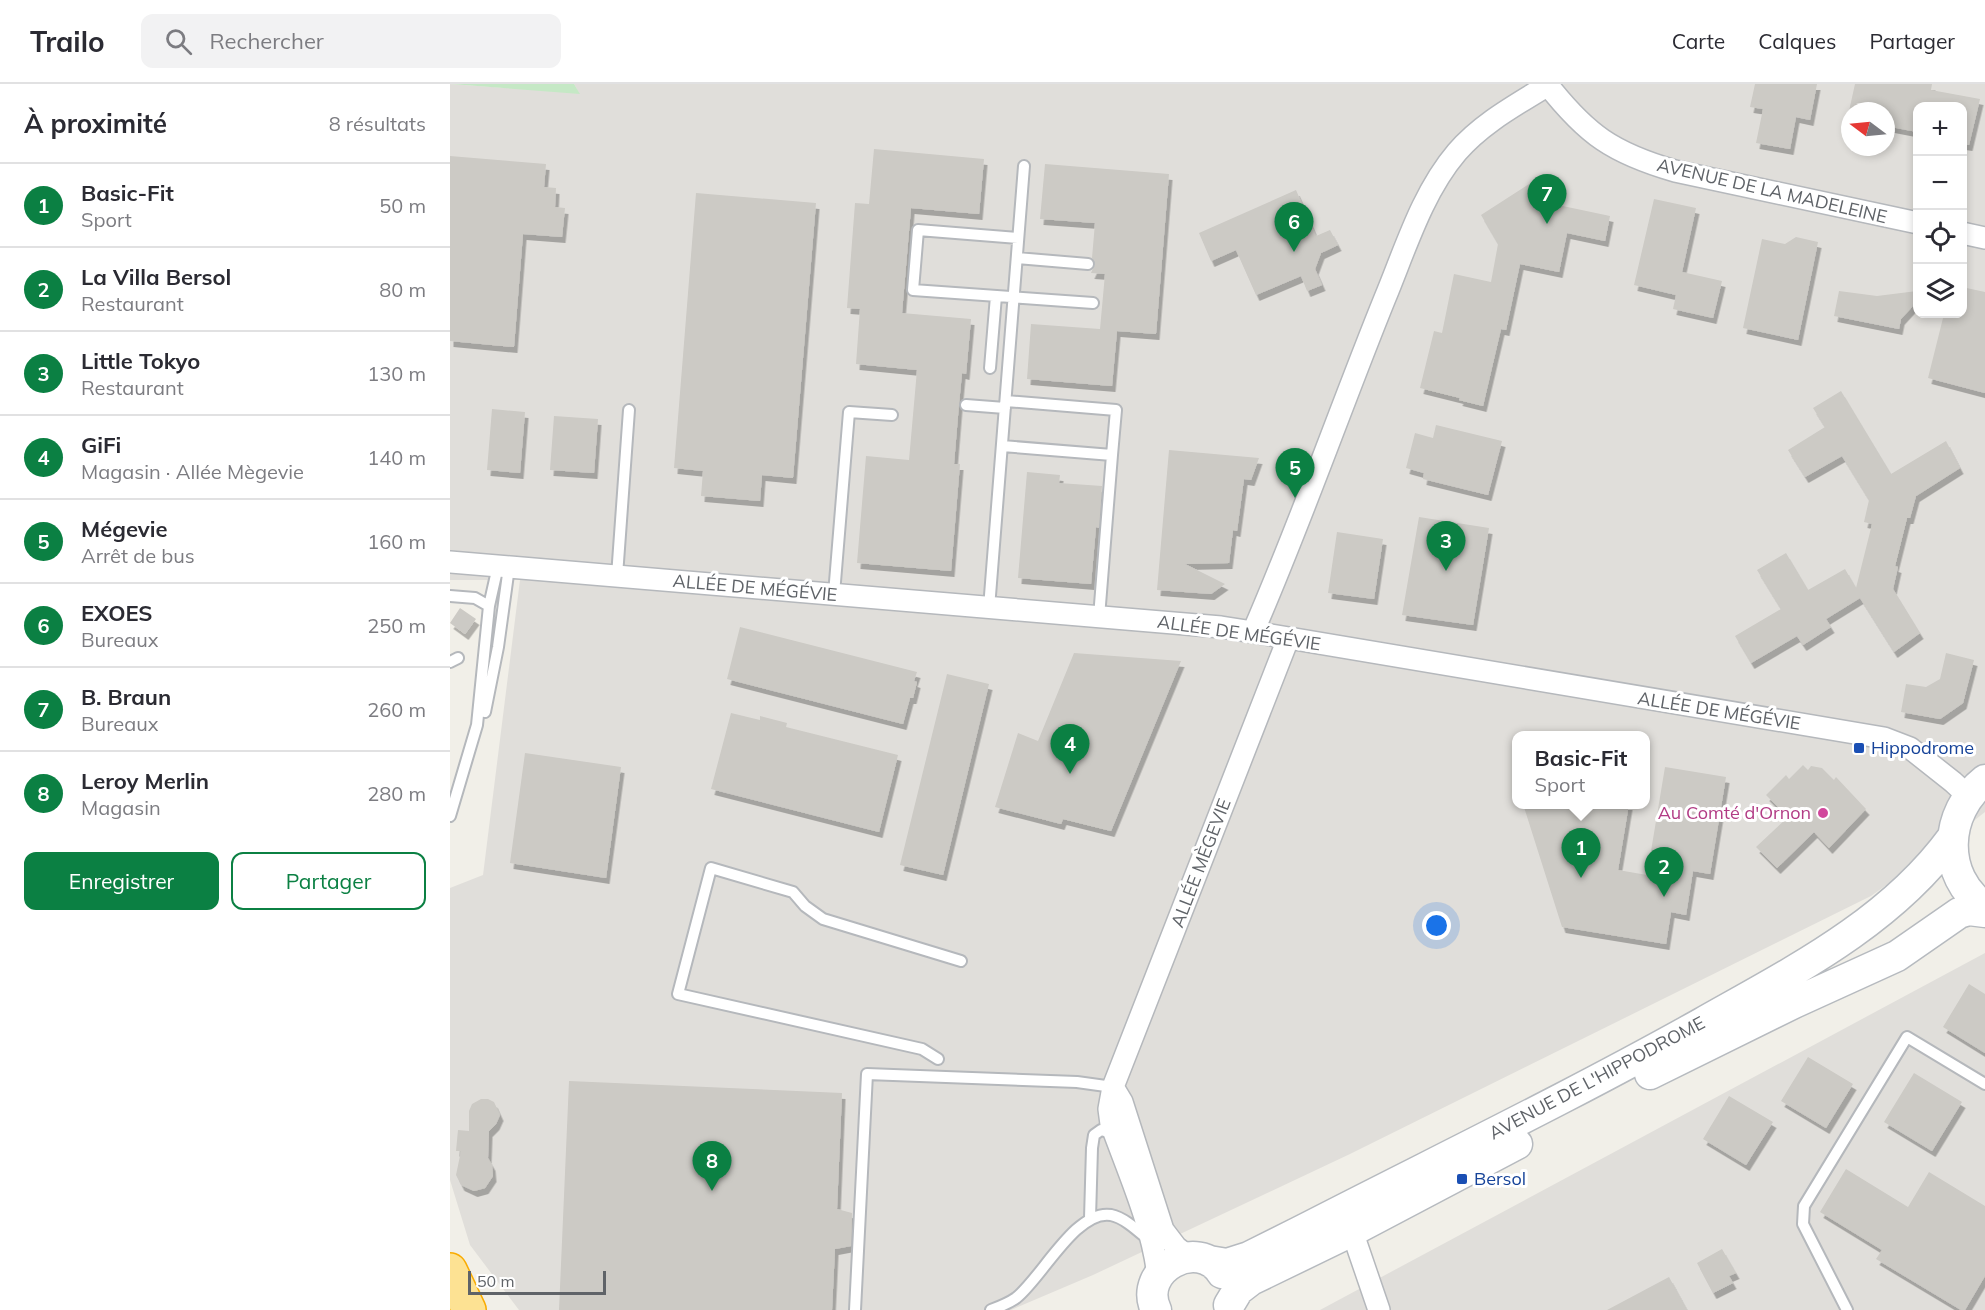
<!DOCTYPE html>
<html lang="fr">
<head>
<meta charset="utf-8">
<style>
  :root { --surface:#fff; --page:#f2f2f3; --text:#2b2b33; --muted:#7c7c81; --line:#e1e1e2; --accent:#0b8043 }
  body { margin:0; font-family:Mulish,sans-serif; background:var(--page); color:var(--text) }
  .controls { position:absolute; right:18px; top:18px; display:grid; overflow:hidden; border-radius:12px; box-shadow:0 3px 9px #0003 }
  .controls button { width:54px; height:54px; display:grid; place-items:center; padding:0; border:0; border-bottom:2px solid var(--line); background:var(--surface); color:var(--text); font:30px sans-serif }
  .compass { position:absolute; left:1391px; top:18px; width:54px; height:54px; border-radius:50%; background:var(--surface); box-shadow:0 3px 9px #0003; rotate:286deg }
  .scale { position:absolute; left:18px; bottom:15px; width:138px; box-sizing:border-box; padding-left:6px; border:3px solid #5f6368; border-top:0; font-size:16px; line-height:21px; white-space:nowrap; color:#5f6368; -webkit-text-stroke:4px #fff; paint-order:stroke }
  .you { position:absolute; left:987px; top:842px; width:21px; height:21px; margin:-15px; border:4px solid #fff; border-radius:50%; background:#1a73e8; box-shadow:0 0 0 9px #1a73e833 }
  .badge { display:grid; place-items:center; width:39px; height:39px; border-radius:50%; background:var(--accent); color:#fff; font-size:20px; font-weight:700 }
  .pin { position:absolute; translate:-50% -50px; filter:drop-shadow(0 2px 3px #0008) }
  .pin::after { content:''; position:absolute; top:32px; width:21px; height:18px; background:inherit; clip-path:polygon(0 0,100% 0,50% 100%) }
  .popup { position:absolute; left:1062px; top:647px; width:138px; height:78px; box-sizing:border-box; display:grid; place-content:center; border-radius:12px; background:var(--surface); filter:drop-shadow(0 2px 4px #0005); font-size:20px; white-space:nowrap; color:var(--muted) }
  .popup b { font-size:22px; color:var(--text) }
  .popup::after { content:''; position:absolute; left:50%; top:100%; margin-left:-12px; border:12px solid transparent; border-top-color:var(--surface) }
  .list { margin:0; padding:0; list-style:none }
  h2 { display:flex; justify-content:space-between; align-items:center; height:78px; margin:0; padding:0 24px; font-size:26px }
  h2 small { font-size:20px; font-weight:400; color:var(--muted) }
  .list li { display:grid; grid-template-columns:39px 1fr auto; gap:18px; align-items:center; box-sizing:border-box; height:84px; padding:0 24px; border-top:2px solid var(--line) }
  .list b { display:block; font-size:22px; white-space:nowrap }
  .list p { margin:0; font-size:20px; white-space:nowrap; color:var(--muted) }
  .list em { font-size:20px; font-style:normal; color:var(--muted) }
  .actions { display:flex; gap:12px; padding:18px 24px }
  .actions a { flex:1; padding:14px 0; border:2px solid var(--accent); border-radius:12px; text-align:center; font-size:21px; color:var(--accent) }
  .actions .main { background:var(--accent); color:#fff }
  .icon { flex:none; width:33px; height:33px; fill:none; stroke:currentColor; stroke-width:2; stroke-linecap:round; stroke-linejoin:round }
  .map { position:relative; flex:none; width:1535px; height:1226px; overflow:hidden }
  header { display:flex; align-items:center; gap:36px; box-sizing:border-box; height:84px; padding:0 30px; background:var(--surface); border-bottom:2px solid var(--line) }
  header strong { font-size:28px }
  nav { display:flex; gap:33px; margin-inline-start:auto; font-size:21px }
  .search { width:420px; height:54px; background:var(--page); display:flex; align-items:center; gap:15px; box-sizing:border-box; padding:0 21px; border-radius:12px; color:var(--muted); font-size:22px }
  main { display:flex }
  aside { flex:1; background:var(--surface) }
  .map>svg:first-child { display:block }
  .industrial { fill:#e0deda; fill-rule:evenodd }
  .green { fill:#c5e8c5 }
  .building { fill:#cccac5; filter:url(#shadow) }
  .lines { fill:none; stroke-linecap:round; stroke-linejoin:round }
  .lane-casing { stroke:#b5b8bc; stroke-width:14 }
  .street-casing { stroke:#b5b8bc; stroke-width:24 }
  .secondary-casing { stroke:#b6babf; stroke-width:33 }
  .highway-casing { stroke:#f9ab00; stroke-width:36 }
  .lane { stroke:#fff; stroke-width:10 }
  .street { stroke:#fff; stroke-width:21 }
  .secondary { stroke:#fff; stroke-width:30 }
  .highway { stroke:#fde293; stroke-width:33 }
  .transit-dot { fill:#1a4fb4; stroke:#fff; stroke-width:2 }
  .hotel-dot { fill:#d1479c; stroke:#fff; stroke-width:2 }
  .labels { text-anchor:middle; stroke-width:6; stroke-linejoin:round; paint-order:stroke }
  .street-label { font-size:18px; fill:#5f6368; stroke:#fff }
  .transit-label { font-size:18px; fill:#164399; stroke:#fff; text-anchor:start }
  .hotel-label { font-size:18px; fill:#b23c85; stroke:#fff; text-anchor:end }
</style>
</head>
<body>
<header>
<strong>Trailo</strong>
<div class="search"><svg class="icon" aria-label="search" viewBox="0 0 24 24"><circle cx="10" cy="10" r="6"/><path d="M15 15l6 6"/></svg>Rechercher</div>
<nav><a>Carte</a><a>Calques</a><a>Partager</a></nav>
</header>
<main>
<aside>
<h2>À proximité<small>8 résultats</small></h2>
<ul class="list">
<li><span class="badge">1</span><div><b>Basic-Fit</b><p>Sport</p></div><em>50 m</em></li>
<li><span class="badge">2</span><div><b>La Villa Bersol</b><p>Restaurant</p></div><em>80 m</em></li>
<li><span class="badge">3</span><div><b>Little Tokyo</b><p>Restaurant</p></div><em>130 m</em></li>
<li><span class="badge">4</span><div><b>GiFi</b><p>Magasin · Allée Mègevie</p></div><em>140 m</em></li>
<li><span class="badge">5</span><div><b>Mégevie</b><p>Arrêt de bus</p></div><em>160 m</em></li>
<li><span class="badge">6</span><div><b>EXOES</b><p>Bureaux</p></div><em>250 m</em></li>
<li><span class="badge">7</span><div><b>B. Braun</b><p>Bureaux</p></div><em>260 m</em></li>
<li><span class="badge">8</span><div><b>Leroy Merlin</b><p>Magasin</p></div><em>280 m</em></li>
</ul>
<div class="actions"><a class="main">Enregistrer</a><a>Partager</a></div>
</aside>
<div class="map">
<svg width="1535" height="1226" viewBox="0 0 1535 1226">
  <defs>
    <filter id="shadow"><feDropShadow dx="3.5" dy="6" stdDeviation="0" flood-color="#0004"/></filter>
  </defs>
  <rect width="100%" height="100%" fill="#f1efe8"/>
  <path class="industrial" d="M0,0l129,9 -5,-9h1411v728l-33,26 -81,58 -521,258 -257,121 -82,35h-492l-49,-65 -20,-65v-292l33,-13 37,-295h-70zM1468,22h44v208h-44zM1400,27h36v36h-36zM1066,652h130v68h-130z
    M1535,869v357h-665z"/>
  <path class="green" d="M1,0h123l6,10z"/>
  <path class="building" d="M1305,0h62l-7,36 -14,-3 -6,32 -34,-6 7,-34 -13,-2z
    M1405,0h77l-1,6 49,9 -11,46 -7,-1v-38h-45v26l-31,-6v-15h-37z
    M424,65l110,10 -5,55 -68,-6 -9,105 69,6 -5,55 -4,-1 -3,31 -5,60h6l-9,107 -94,-8 9,-107 43,4 8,-90 -61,-6 4,-55 -13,-1 8,-105 14,1z
    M0,72l96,8 -2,23 12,1 -1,19 10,1 -3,29 -39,-3 -9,113 -64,-6z
    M595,80l124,10 -13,160 -39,-3 -5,55 -85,-7 4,-55 69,5 5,-55 -14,-1 4,-9 -3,-6 3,-35 -55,-4z
    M1090,93l18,28 52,11 -5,25 -38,-8 -8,39 -39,-8 -14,66 -5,-1 -18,77 -24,-6 1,-2 -40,-10 14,-57 8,2 12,-59 37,8 7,-38 -17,-29z
    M846,106l20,46 14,-6 8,15 -17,8 -6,16 7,16 -15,6 -6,-15 -45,19 -20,-45 -25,11 -12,-28z
    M246,109l120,10 -23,275 -31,-3 -2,26 -59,-5 2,-25 -29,-3z
    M1204,115l42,9 -14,64 40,9 -9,37 -40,-9 3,-14 -42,-10z
    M1346,153l22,5 -20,98 -55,-12 19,-89 23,5z
    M1512,203l23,5v101l-57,-15 16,-64h18z
    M1389,207l38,5 40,-5 -5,16 -11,12 -2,10 -65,-13z
    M1391,307l50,83 55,-33 14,27 -44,28 -6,22h-3l-12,48 3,1 -5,22 27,44 -26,19 -34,-54 -34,21 5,8 -28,18 -6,-9 -46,27 -16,-27 46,-27 -24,-39 29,-17 22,37 37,-21 11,19 16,-64 -8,-2 5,-22 -27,-44 -37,21 -17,-27 37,-23 -12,-19z
    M42,325l33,3 -5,61 -33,-3z
    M104,332l44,3 -4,54 -44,-3z
    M986,341l66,16 -14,54 -65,-16 1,-6 -18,-5 9,-35 18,5z
    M719,366l90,8 -8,22 -7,-1 -7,52 -4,-1 -4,33 -44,1 40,20 -14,10 -54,-4z
    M577,388l33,3 -1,8 43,3 -3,42 -3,-1 -5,57 -73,-6z
    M969,433l70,11 -16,97 -71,-10z
    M887,448l46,7 -9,60 -46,-6z
    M10,524l16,11 -11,15 -15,-11z
    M290,543l177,45 -3,9 3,1 -4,16h-3l-7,26 -176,-45z
    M624,569l107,8 -70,170 -48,-12 -2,5 -66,-17 23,-74 20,8z
    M1496,569l28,7 -11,43 -23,16 -39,-7 5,-28 20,3 14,-8z
    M497,590l42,10 -46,191 -43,-10z
    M281,629l29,7v-4l27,7 -1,4 112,28 -19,77 -168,-43z
    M75,669l96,14 -15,111 -96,-15z
    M1353,681l5,5 3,-4 11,2 12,12 2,-3 30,32 -37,39 -15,-16 -37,36 -21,-21 32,-30 -22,-22 20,-20 3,4z
    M1215,683l61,10 -16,97 -17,-3 -7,44 -15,-3 -5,32 -104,-17 -39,-123h106l-11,66 29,5z
    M1519,900l16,10v59l-42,-26z
    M1358,973l45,27 -27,44 -45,-27z
    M1464,989l48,29 -30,49 -48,-29z
    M119,997l273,12 -5,116 15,4 -1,33 -16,3 -3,61h-273z
    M1279,1012l44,26 -27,43 -43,-26z
    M31,1015h7l6,3 6,13 -4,9 -7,7 -1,27 4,7 1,11 -8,12 -11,3 -13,-6 -5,-10 5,-24h-5l2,-21 11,1v-20l3,-7z
    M1396,1085l62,38 21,-35 56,34v70l-20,34h-4l-85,-51 6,-9 -62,-38z
    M1272,1165l14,24 -7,3 4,7 -20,10 -16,-30z
    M1219,1193l18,33h-80z"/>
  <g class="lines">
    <defs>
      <path id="lane" d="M568,154l-100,-8 -5,60 180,13
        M567,174l71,6
        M540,284l6,-72
        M556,317l110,9 -4,45
        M516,321l39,3
        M552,362l110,9 -13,162
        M167,492l12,-166
        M384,510l15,-182 43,3
        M0,512l25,2 14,8 -12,119 -27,91
        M39,522l9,-40
        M539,524l35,-442
        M0,578l8,-4
        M35,628l13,-65 11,-80
        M488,975l-16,-10 -244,-55 33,-126 82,24 12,14 18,13 138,42
        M640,1134l2,-70 2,-13 7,-5 14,4
        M405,1226l12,-236 210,8 36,5
        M541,1226c8,-3 18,-7 25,-12 25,-19 60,-89 95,-83 14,3 27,16 38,25
        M1397,1226l-44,-86 1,-18 103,-169 78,47"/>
      <path id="street" d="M1097,0c40,51 66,69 128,87l243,52
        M1512,149l23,5
        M0,478l771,65 32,5 631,106 26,10 43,34 15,14
        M803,548c48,-110 87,-223 132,-334 20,-48 37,-105 72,-146 25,-29 59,-47 91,-67
        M663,1003l9,15 41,128 13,17 13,10
        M902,1147l27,79
        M708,1192c-6,-52 -29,-102 -47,-152l-2,-15 4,-22 175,-448"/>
      <path id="secondary" d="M1535,696c-41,32 -45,96 0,127
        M1200,990l146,-72 101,-46 62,-43 10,-3 16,2
        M759,1177l18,3 22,-7 50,-25c134,-69 271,-135 403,-209 90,-51 188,-100 250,-185
        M779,1221l9,-15 13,-10 101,-49 165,-87
        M706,1226c-19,-40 42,-74 66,-37"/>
      <path id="highway" d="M0,1186l19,40"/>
    </defs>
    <use href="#lane" class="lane-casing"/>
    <use href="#street" class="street-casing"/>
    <use href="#secondary" class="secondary-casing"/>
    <use href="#highway" class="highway-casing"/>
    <use href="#lane" class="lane"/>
    <use href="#street" class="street"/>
    <use href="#secondary" class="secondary"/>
    <use href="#highway" class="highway"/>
  </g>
  <g class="transit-dot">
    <rect x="1403" y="658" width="12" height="12" rx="3"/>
    <rect x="1006" y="1089" width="12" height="12" rx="3"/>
  </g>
  <circle class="hotel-dot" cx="1373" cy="729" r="6"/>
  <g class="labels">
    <g class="street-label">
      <text transform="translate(1322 107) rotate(13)" y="6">AVENUE DE LA MADELEINE</text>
      <text transform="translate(305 504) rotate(5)" y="6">ALLÉE DE MÉGÉVIE</text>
      <text transform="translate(789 549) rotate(8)" y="6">ALLÉE DE MÉGÉVIE</text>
      <text transform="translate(1269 627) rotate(9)" y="6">ALLÉE DE MÉGÉVIE</text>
      <text transform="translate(751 779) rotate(-69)" y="6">ALLÉE MÈGEVIE</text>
      <text transform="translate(1147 994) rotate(-28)" y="6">AVENUE DE L'HIPPODROME</text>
    </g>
    <g class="transit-label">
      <text x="1421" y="670">Hippodrome</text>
      <text x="1024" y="1101">Bersol</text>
    </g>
    <g class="hotel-label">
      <text x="1361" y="735">Au Comté d'Ornon</text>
    </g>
  </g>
</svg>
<div class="controls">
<button>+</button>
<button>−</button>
<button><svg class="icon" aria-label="locate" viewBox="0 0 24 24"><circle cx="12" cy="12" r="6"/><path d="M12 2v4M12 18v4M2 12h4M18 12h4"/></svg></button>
<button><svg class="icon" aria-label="layers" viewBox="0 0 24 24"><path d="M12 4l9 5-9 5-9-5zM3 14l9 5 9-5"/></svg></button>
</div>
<svg class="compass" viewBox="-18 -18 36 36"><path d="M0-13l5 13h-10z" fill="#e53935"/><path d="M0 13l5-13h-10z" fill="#7c7c81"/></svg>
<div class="scale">50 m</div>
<div class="you"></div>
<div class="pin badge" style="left:1131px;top:794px">1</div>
<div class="popup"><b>Basic-Fit</b>Sport</div>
<div class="pin badge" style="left:1214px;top:813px">2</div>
<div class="pin badge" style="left:996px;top:487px">3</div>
<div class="pin badge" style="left:620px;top:690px">4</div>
<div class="pin badge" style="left:845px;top:414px">5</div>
<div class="pin badge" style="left:844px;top:168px">6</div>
<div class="pin badge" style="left:1097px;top:140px">7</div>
<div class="pin badge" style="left:262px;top:1107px">8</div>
</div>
</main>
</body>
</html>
